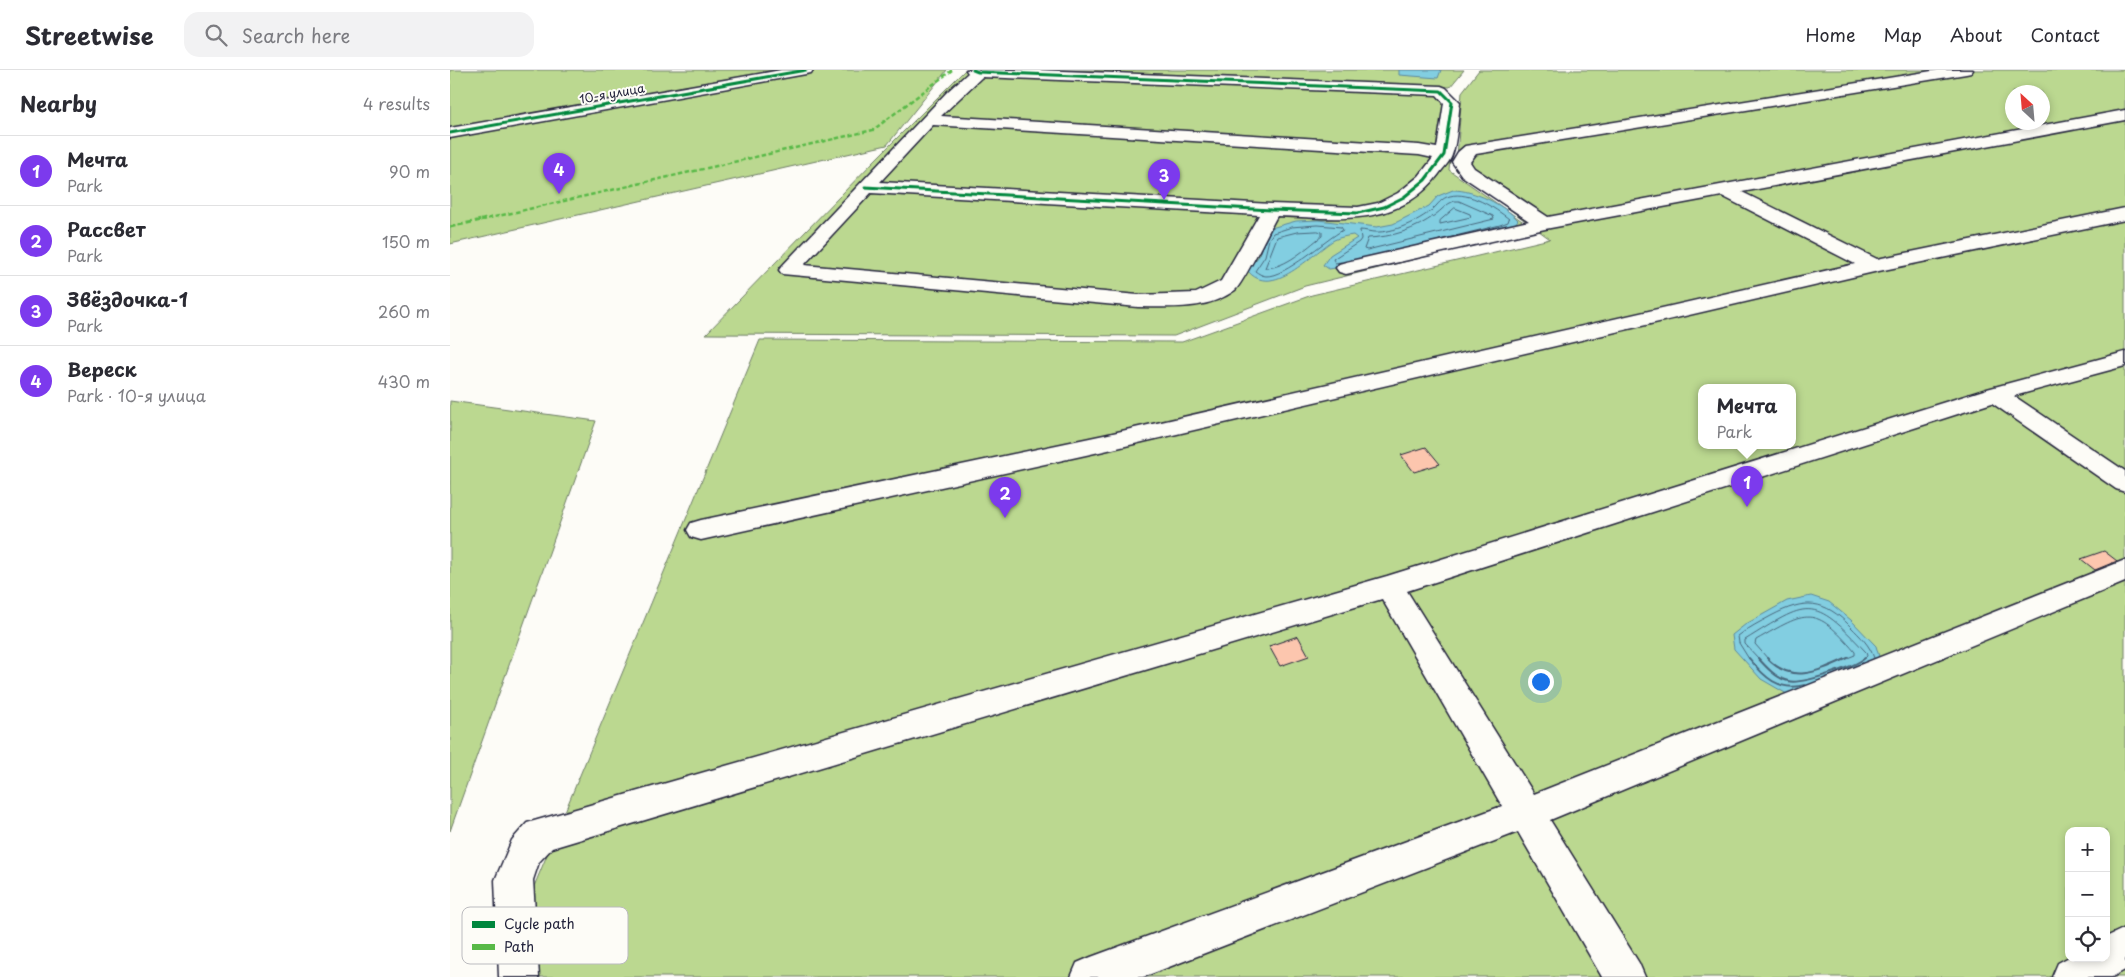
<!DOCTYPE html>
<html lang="en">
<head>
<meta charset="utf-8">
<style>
  :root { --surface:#fff; --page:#f2f2f3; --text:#2b2b33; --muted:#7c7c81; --line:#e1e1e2; --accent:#7c3aed }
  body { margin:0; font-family:"Playpen Sans",sans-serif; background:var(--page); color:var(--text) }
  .controls { position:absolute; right:15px; bottom:15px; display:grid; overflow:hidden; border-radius:10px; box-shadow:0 2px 8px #0003 }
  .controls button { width:45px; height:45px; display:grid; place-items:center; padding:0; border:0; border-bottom:1px solid var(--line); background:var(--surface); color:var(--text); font:25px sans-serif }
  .compass { position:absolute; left:1555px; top:15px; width:45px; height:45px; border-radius:50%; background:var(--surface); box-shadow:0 2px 8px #0003; rotate:334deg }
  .you { position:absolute; left:1090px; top:611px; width:18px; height:18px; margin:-12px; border:4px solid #fff; border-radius:50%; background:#1a73e8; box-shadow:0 0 0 8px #1a73e833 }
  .badge { display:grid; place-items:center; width:32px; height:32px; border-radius:50%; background:var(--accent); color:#fff; font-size:16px; font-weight:700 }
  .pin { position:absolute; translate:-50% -41px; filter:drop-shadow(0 1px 2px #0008) }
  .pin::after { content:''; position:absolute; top:26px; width:18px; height:15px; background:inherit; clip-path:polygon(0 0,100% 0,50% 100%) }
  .popup { position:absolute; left:1248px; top:314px; width:98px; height:65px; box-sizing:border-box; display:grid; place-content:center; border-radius:10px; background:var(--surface); filter:drop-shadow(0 1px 4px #0005); font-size:16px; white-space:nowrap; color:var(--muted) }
  .popup b { font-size:19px; color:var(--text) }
  .popup::after { content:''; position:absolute; left:50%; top:100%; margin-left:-10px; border:10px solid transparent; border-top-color:var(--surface) }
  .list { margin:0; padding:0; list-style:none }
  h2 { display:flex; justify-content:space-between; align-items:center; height:65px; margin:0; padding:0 20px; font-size:21px }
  h2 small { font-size:16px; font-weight:400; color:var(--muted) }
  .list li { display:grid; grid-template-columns:32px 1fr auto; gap:15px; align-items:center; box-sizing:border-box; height:70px; padding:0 20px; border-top:1px solid var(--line) }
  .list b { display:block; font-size:19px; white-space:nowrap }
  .list p { margin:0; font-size:16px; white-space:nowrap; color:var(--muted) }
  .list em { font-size:16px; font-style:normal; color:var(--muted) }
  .icon { flex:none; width:28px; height:28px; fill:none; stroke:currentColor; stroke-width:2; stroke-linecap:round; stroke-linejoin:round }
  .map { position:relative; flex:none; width:1675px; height:907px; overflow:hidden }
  header { display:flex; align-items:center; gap:30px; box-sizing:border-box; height:70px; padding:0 25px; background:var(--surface); border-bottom:1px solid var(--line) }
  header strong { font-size:24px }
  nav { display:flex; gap:28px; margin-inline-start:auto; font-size:18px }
  .search { width:350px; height:45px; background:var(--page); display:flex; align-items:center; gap:12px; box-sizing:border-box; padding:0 18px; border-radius:15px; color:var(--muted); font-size:19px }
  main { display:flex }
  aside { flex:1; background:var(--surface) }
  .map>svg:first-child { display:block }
  .green { fill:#bbd890; stroke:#6e7d66; fill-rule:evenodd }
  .water { fill:#82cee1; stroke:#5c899f }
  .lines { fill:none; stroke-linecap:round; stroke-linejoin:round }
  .shore-far1 { stroke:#48677d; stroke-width:1 }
  .shore { stroke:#48677d; stroke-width:2 }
  .building { fill:#fcc6ae; stroke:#22223b }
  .minor-casing { stroke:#22223b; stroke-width:3 }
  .minor { fill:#fdfcf7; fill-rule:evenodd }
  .quiet-far1 { stroke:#58b947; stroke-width:2.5; stroke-dasharray:4.5 2.5; stroke-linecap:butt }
  .quiet { stroke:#58b947; stroke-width:3; stroke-dasharray:5.5 3; stroke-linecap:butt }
  .cycleway-casing { stroke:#fdfcf7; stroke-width:5 }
  .cycleway { stroke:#00873e; stroke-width:3 }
  .labels { text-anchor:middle; stroke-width:4; stroke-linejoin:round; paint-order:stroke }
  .far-street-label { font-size:12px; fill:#22223b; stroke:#fdfcf7 }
  .key { fill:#fdfcf7; stroke:#bbbbbf; stroke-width:1 }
  .key-label { font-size:14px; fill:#22223b }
</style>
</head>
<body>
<header>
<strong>Streetwise</strong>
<div class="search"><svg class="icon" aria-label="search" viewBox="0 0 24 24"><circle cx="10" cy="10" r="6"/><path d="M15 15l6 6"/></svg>Search here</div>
<nav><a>Home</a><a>Map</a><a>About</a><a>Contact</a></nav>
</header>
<main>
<aside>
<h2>Nearby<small>4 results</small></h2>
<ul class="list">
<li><span class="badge">1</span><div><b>Мечта</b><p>Park</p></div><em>90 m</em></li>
<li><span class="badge">2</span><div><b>Рассвет</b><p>Park</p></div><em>150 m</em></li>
<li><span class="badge">3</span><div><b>Звёздочка-1</b><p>Park</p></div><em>260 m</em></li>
<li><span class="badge">4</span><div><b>Вереск</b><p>Park · 10-я улица</p></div><em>430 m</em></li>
</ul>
</aside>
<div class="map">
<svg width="1675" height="907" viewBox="0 0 1675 907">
  <rect width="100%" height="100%" fill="#fdfcf7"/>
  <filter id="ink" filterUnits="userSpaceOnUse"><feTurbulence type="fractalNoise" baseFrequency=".02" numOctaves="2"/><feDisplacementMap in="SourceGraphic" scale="10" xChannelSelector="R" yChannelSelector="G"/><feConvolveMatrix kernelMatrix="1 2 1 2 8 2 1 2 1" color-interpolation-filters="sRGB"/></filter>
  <g filter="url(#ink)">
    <path class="green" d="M0,0h497l-60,75 -437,99z
      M515,0l483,21 8,9 -7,70 86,60 -230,56 -131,50 -468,-2 168,-173z
      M594,0h420l-14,17z
      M1029,0h646v907h-1613l11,-64 237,-573 422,2 130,-47 238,-56 -94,-69 6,-78zM1562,22h30v30h-30zM1252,318h90v58h-90zM1619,761h37v127h-37z
      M0,331l146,20 -146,410z"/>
    <path class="water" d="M949,0h42l-3,8 -39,-3z
      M1003,120c21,0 51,15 65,30l-3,4 -173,43 -13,2 -6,-4 7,-10 27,-17 -4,-3c-6,1 -13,2 -19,5 -22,13 -62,61 -87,30l12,-14 6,-23 6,-5 25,-7 22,-1 59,7 16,-3 36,-18 9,-10z
      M1361,526l18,6 22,18 25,26 4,14 -52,27 -41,7 -26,-15 -27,-30 -2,-14 14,-11 41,-23z"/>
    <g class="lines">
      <path class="shore-far1" d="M1004,131h5l34,15 1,3 -127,31 -3,-1 4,-11c24,-1 47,-8 67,-23 7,-5 11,-11 19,-14z
        M1005,138l15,6 1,3 -31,7v-3z
        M868,155l23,2 2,3c-18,10 -58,47 -77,46 -4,0 -8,-3 -11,-5l10,-15 4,-17 4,-6 19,-6z
        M868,161l4,1v4c-16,12 -36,32 -57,32l12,-31 20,-5z
        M891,192l-6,1 -2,-4 26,-17 2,-3 -1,-9c5,0 10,2 15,2 19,1 43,-11 57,-22 6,-5 9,-12 18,-14 19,-5 45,12 59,23l-1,3 -8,3 -61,15
        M1299,589l-10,-16 -1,-7c10,-8 22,-14 33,-20 34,-18 53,-17 80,11 9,9 19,18 23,31
        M1309,589l-14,-15v-4c63,-39 67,-46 121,12l1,4 -3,3
        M1318,589l-13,-15 1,-4c51,-29 58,-36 99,12v3l-10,4"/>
      <path class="shore" d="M1299,588c15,19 30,34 56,27
        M1308,588c8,9 18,20 30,23 13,4 66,-14 77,-23
        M1317,588c25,27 52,13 81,0"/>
    </g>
    <path class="building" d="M976,377l14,17 -26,8 -13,-17z
      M1654,481l13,10 -22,9 -14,-11z
      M848,566l11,20 -29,10 -11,-20z"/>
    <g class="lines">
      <defs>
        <path id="minor" d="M331,0h32l-2,3 -5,1 -356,64v-10z
          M516,0h72l403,16 5,2 14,14c-2,14 -3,41 -8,53 -2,7 -9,13 -13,19 -42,55 -101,44 -162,42 -7,12 -34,68 -42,74 -28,21 -64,17 -97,17l-356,-33 -3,-4 3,-4 166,-175 20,-18zM532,7l455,18 7,8 -7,45 -18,-3 -478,-29zM483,55l486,30 14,3 -14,18 -21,17 -20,10 -20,4 -87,-3 -391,-22zM421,123l388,22 -38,66 -25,12 -58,2 -334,-30z
          M1488,0h35l-2,3 -5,1 -490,80 -6,8 4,6 74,49 577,-107v10l-383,72 135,67 248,-51v12l-251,52 -770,179 -403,89 -10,-3 -4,-7 4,-7 10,-3 403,-85 751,-171 -133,-68 -177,33 -199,45 -7,-2 -3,-4 3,-4 7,-2 183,-41 -67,-45 -10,-14 6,-10 7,-6z
          M1675,282v14l-111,30 111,75v21l-9,-3 -124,-86 -585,188 127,203 591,-234v22l-575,238 89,143 6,14h-43l-84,-145 -375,145h-72l6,-14 14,-6 411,-151 -120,-207 -830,249 -13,14 -6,18 6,97h-40l-4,-97 17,-40 15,-17 860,-247 600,-187z
          M1675,858v42l-13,7h-60l6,-14 11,-6 37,1v-21z"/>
      </defs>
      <use href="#minor" class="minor-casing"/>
      <use href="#minor" class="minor"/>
      <path class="quiet-far1" d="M31,150l392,-90 79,-60"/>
      <path class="quiet" d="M0,157l36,-8"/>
      <defs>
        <path id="cycleway" d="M0,63l356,-63
          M415,117l406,23 87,3 26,-6 20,-10 21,-17 19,-25 8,-53 -11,-11 -463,-19 -5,-2"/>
      </defs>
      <use href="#cycleway" class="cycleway-casing"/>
      <use href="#cycleway" class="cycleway"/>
    </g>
  </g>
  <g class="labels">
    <g class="far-street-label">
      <text transform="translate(162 24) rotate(-10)" y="4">10-я улица</text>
    </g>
  </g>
  <rect x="12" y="837" width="166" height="57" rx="8" class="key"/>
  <rect x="22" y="851" width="23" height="7" fill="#00873e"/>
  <rect x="22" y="874" width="23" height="6" fill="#58b947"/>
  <g class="key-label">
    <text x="54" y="859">Cycle path</text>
    <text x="54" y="882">Path</text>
  </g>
</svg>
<div class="controls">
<button>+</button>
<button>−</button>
<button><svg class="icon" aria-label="locate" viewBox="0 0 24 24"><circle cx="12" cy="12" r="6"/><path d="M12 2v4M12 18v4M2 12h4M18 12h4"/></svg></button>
</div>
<svg class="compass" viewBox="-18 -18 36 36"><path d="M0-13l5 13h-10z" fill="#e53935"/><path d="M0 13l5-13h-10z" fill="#7c7c81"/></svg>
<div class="you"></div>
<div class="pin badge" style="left:1297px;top:437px">1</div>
<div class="popup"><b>Мечта</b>Park</div>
<div class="pin badge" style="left:555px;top:448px">2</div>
<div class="pin badge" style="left:714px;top:130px">3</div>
<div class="pin badge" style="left:109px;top:124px">4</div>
</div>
</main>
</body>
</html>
